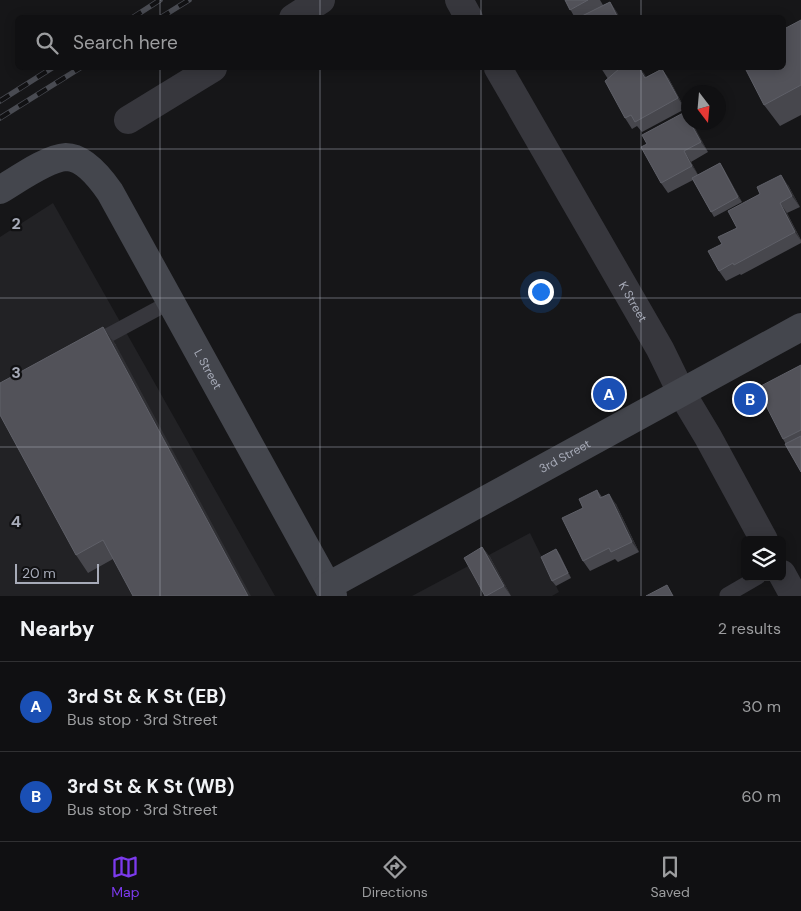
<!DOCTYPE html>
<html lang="en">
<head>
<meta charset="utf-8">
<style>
  :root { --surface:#101012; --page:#1e1e20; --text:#f1f3f6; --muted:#9c9d9f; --line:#303032; --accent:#7c3aed }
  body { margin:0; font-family:"DM Sans",sans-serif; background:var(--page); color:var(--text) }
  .controls { position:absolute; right:15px; bottom:15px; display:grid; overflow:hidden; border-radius:8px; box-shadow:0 2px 12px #0003 }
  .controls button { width:45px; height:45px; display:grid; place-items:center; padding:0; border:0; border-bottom:1px solid var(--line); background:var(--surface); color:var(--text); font:25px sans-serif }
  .compass { position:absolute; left:681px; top:85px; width:45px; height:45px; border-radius:50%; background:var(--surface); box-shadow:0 2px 12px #0003; rotate:164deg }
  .scale { position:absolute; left:15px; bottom:12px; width:84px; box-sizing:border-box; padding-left:5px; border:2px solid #a7abb8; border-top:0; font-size:14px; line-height:18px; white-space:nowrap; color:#a7abb8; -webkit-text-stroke:4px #111113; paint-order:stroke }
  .you { position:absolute; left:540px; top:291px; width:18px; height:18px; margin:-12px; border:4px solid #fff; border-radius:50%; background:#1a73e8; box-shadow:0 0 0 8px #1a73e833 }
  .badge { display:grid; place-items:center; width:32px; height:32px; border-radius:50%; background:var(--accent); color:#fff; font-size:16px; font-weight:700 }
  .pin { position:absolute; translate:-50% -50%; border:2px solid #fff; box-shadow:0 1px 5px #0006 }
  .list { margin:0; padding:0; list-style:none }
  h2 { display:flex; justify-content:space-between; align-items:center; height:65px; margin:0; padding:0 20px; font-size:21px }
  h2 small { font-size:16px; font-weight:400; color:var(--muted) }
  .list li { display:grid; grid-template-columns:32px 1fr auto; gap:15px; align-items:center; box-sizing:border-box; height:90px; padding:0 20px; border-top:1px solid var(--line) }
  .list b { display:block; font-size:19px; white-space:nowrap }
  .list p { margin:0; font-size:16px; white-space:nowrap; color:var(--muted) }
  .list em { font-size:16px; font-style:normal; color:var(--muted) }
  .icon { flex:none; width:28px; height:28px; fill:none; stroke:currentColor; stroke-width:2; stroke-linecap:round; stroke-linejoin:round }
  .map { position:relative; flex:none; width:801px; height:596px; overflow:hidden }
  .search { position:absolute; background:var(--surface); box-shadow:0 2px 12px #0003; left:15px; right:15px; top:15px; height:55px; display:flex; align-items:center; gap:12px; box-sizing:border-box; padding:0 18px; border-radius:8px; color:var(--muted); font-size:19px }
  .sheet { height:245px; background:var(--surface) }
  nav { display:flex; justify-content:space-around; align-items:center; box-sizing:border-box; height:70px; border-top:1px solid var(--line); background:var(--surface); font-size:14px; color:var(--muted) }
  nav a { display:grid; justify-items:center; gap:2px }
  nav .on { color:var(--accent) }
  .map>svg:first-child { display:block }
  .built { fill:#222225 }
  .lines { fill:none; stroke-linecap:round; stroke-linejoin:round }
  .lane { stroke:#37373d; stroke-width:15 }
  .street { stroke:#37373d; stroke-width:28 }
  .secondary { stroke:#44464d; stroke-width:28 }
  .rail-casing { stroke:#494b52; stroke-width:5.5 }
  .rail { stroke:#111113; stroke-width:4; stroke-dasharray:11; stroke-linecap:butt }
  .wall { fill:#47474d }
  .shaded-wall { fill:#2f2f33 }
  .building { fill:#525259; stroke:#5f6068 }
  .grid { fill:none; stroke:#a7abb8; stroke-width:1; stroke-opacity:0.55 }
  .labels { text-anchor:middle; stroke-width:4.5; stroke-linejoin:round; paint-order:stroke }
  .street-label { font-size:12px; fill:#a7abb8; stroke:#111113 }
  .grid-label { font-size:16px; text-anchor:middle; font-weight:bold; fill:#a7abb8; stroke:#111113; stroke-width:4.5; stroke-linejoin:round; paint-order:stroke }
</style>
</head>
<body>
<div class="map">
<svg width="801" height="596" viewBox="0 0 801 596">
  <rect width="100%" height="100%" fill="#161618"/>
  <path class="built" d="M53,203l222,393h-275v-359z
    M530,533l29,59 -7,4h-140z"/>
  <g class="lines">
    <path class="lane" d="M92,344l78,-42
      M727,595l31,-18"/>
    <g class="street">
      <path d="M459,0l10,18"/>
      <path d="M293,18l28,-18"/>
      <path id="s1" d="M498,68l162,281 21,43 27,45 56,103"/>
      <path d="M128,120l85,-52"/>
      <path d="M782,574l12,22"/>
    </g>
    <g class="secondary">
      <path id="s2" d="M0,190c17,-10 47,-32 66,-33 18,0 35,22 44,35l223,404"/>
      <path id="s3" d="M328,586l473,-259"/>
    </g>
    <defs>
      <path id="rail" d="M132,18l28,-18
        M160,18l29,-18
        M0,101l52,-33
        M0,118l80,-50"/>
    </defs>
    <use href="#rail" class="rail-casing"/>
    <use href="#rail" class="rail"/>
  </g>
  <path class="wall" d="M565,0h35l3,5 7,-3 10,16h-45z
    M801,20v95l-21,11 -16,-21z
    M601,68h39l6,9 16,-8 7,10 16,30 -43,23 -5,-6 -5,3 -7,-11 -17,-39z
    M685,112l23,40 -17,10 7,13 22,-12 22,39 -28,15 -21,-37 -25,13 -7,-10 -14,-39z
    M788,185l12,22 -13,6 14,27v3l-60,32 -1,-1 -14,7 -7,-10 3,-27 15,-16z
    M103,327l13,18 -3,214 -25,14 -12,-18z
    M801,365v107l-18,-33z
    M597,490l5,7 14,7 23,48 -21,10 -3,-3 -25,12 -7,-10v-53z
    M482,547l8,10 21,39h-26z
    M556,549l4,6 11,23 -15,8 -4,-5z"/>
  <path class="shaded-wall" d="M610,2l7,10 3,6h-2z
    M639,68l5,5 8,15 -7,-10z
    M662,69l7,10 16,30 -7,-11z
    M690,122h2l16,30 -7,-10z
    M684,151l7,11 8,14 -7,-10z
    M720,163l4,6 18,33 -4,-5z
    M781,175l7,10 12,22 -8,-11z
    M780,203l7,10 14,28 -6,-9z
    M103,327l13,18 135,251h-3z
    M609,494l7,10 23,48 -7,-10z
    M482,547l8,10 21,39 -7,-10z
    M556,549l4,6 11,23 -3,-5z"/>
  <path class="building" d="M565,0h23l-18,10z
    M610,2l8,16h-38v-1z
    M801,20v65l-37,20 -19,-37h39v-39z
    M624,68h15l6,10 17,-9 16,29 -43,24 -4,-7 -6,3 -20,-37 14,-12z
    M685,112l3,7v3h2l11,20 -17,9 8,15 -31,17 -20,-36 6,-3 -5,-9z
    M720,163l18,34 -27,15 -19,-34z
    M781,175l11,21 -12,7 15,29 -61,33 -1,-2 -14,8 -11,-20 14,-7 -4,-7 19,-9 -9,-17 32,-17 -3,-7z
    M103,327l145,269h-115l-30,-56 -27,15 -76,-140v-32z
    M801,365v65l-18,9 -26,-51z
    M801,436v36l-16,-28z
    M597,490l3,8 9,-4 23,48 -21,10 -2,-4 -26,13 -21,-43 21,-10 -4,-9z
    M482,547l22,39 -18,10h-1l-21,-38z
    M556,549l12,24 -16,8 -11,-24z
    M667,585l6,11h-27z"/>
  <path class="grid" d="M160,0v18M320,0v18M481,0v18M641,0v18M160,68v528M320,68v528M481,68v528M641,68v528M0,149h801M0,298h801M0,447h801"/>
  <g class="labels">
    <g class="street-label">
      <text dy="4" stroke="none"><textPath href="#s1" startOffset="270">K Street</textPath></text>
      <text dy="4" stroke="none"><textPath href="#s2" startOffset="335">L Street</textPath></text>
      <text dy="4" stroke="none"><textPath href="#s3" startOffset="270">3rd Street</textPath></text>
    </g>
  </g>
  <g class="grid-label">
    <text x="16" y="229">2</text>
    <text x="16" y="378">3</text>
    <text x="16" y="527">4</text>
  </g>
</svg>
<div class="controls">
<button><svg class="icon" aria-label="layers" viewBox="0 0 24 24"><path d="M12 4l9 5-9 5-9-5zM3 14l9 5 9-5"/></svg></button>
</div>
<svg class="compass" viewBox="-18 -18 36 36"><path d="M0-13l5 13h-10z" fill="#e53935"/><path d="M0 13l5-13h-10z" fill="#9c9d9f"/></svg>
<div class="scale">20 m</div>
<div class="you"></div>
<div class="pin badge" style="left:609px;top:394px;background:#1a4fb4">A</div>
<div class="pin badge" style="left:750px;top:399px;background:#1a4fb4">B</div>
<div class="search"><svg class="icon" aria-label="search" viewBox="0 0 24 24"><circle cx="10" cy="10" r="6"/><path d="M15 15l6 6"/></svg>Search here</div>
</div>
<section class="sheet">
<h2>Nearby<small>2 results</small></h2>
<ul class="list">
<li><span class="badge" style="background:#1a4fb4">A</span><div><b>3rd St &amp; K St (EB)</b><p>Bus stop · 3rd Street</p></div><em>30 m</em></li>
<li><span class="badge" style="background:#1a4fb4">B</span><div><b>3rd St &amp; K St (WB)</b><p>Bus stop · 3rd Street</p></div><em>60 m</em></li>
</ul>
</section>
<nav>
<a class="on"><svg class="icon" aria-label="map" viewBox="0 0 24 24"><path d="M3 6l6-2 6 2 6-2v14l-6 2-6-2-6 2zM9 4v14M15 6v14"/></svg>Map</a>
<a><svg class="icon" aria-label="directions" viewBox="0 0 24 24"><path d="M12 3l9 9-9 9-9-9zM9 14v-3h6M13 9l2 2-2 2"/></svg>Directions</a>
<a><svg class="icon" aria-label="saved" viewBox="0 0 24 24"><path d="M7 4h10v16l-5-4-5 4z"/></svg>Saved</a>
</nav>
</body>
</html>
